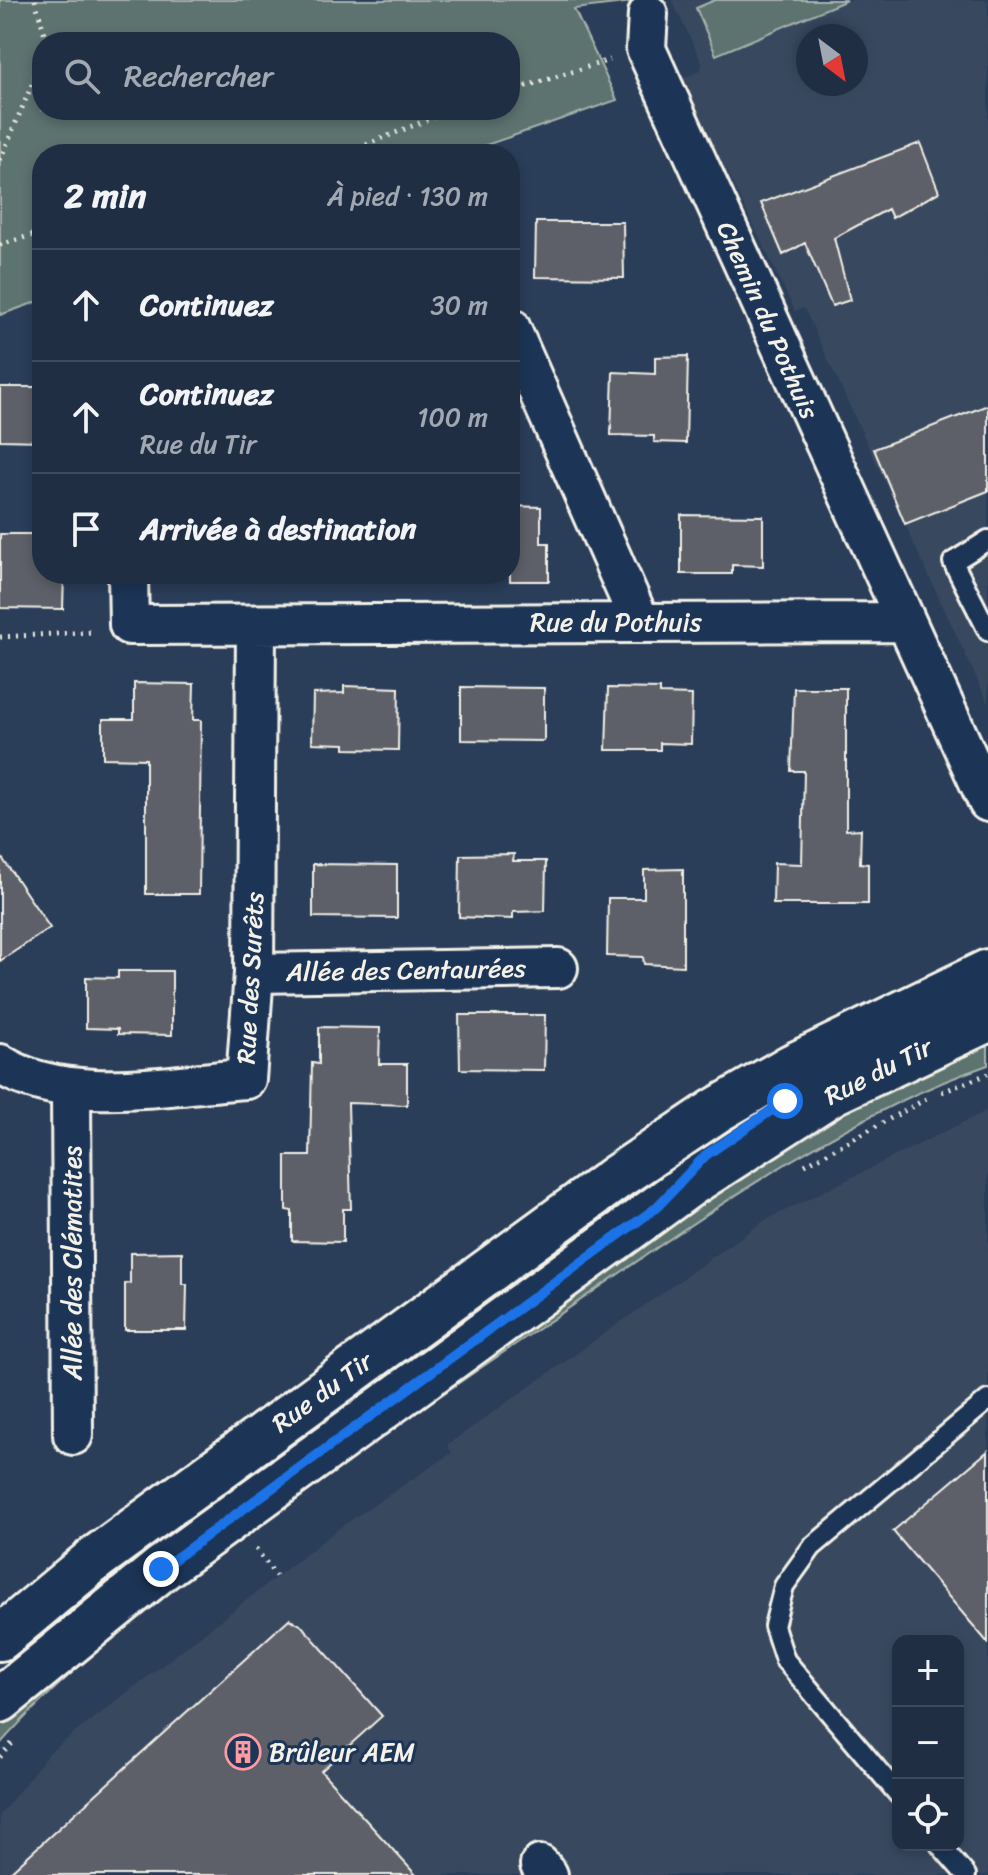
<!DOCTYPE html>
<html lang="fr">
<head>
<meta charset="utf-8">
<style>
  :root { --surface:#202e44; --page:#28364b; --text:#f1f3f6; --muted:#a2a8b2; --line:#3d4a5d }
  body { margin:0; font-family:Sriracha,sans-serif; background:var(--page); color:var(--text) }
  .controls { position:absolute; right:24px; bottom:24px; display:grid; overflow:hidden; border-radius:16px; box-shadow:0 4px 12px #0003 }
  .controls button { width:72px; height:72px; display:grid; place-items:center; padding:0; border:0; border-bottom:2px solid var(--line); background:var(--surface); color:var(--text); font:40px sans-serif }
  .compass { position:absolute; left:796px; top:24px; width:72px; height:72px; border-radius:50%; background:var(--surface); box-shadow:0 4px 12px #0003; rotate:148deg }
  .stop { position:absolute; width:24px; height:24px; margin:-18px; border:6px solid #1a73e8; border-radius:50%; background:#fff }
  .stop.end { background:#1a73e8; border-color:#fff; box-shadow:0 2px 8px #0008 }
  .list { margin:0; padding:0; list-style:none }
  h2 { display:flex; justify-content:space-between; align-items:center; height:104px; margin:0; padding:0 32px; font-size:34px }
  h2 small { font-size:26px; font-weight:400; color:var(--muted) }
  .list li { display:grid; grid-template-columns:52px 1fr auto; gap:24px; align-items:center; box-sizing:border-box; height:112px; padding:0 32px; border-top:2px solid var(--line) }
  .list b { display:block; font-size:30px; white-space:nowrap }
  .list p { margin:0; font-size:26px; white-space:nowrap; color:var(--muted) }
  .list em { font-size:26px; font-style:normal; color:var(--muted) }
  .icon { flex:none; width:44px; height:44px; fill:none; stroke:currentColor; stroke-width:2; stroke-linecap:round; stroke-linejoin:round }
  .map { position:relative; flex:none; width:988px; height:1875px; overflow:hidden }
  .search { position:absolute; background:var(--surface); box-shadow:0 4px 12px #0003; left:32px; top:32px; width:488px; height:88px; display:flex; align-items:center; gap:20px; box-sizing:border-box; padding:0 28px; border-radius:32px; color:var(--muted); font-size:30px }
  .panel { position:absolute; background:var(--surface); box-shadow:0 4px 12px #0003; left:32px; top:144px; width:488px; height:440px; border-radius:32px }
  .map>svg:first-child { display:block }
  .built { fill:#39485e; fill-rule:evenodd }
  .green { fill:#5c736f; stroke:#a8b2ac; stroke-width:2; fill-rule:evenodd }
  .building { fill:#5d6067; stroke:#f4f1e8; stroke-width:2 }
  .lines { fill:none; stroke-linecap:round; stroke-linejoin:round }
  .service-casing { stroke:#f4f1e8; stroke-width:24 }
  .minor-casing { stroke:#f4f1e8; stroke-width:44 }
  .secondary-casing { stroke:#f4f1e8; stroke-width:50 }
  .path { stroke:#f4f1e8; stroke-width:5; stroke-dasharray:2 6; stroke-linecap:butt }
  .service { stroke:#1d3557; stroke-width:18 }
  .minor { stroke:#1d3557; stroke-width:38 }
  .secondary { stroke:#1d3557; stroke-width:44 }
  .route { stroke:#1a73e8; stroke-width:10 }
  .labels { text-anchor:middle; stroke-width:6; stroke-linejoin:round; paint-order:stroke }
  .street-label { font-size:26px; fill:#f4f1e8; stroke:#1d3557 }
  .poi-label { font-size:26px; fill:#f4f1e8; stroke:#1d3557; text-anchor:start }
</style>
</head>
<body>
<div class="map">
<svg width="988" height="1875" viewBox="0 0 988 1875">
  <rect width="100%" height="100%" fill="#2a3e5a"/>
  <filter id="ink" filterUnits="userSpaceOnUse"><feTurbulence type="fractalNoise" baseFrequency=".0125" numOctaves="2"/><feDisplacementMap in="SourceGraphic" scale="16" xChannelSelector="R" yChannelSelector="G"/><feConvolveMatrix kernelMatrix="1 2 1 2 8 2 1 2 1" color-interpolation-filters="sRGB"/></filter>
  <g filter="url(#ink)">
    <path class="built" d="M672,0h316v703l-184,-395 -9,3 -113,-232 19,-9 1,-7zM808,36h48v48h-48z
      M988,1110v765h-988v-60l49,-62 293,-227 110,-73 -5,-8 317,-224zM898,1641h60v204h-60z"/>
    <path class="green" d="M0,0h649l-75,9 43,91 -157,54h-418v146l-42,15zM42,42h468v68h-468z
      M715,0h132l-131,55 -20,-47z
      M988,1037v28c-159,55 -313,172 -453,266 -114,77 -226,155 -335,238 -70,54 -141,109 -200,175v-27l52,-46 725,-526z"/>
    <path class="building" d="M920,143l19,49 -47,26 -4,-9 -54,29 16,62 -18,6 -27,-63 -22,12 -22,-52z
      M536,222h87l1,56 -89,-1z
      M688,356l-2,87 -32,-1v-6l-43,-1 2,-63 42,2v-17z
      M0,387h42v54l-42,-1z
      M988,405v86l-83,33 -31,-75z
      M510,506l31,1v36h8v38h-39z
      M681,515l82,1v50l-31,-1v9h-51z
      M0,534h42v40h22l-1,35 -63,-1z
      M134,683l60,1 -1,36h8l-2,174h-53v-135l-43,-1v-39h31z
      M344,686l55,2 -1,62 -53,-1v-5l-33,-1 1,-49 31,-1z
      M461,687l83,1v53l-83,-1z
      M608,688l52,1v5l32,1 -1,49 -31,-1v7h-54z
      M794,688h52v142l15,-1 -1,34 8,1v40h-95l1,-41 28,1 2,-93h-13z
      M514,854l-1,7h33l-1,50 -32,1v7l-54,-2 1,-62z
      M0,855l50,73 -50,33z
      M313,864l84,1v53l-84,-1z
      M683,869v97l-39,-2 -1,-7 -36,-1 1,-58h36v-28z
      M118,971h54v64l-54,-1v-5l-32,-1v-51l32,1z
      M459,1015h86l-1,55 -84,-1z
      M319,1027l61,1 -1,36h28v41l-59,-2 3,106h-8v33l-51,-1v-30l-6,-1v-54h24l2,-93 7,1z
      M182,1252v32h5l-1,46h-61v-46l5,-1v-30z
      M988,1451v192l-95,-112z
      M289,1619l12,6 81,91 -61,55 95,104h-409z"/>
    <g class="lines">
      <defs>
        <path id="service" d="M988,540l-35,22 35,69
          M898,1794l-113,-134 -11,-34 10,-40 28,-39 176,-147
          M940,1845l26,30"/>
        <path id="minor" d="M648,14l-2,35 342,753
          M510,327l130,295
          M128,574l1,51 775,-3
          M254,973l304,-5
          M0,1064c65,42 170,20 246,15l8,-106 2,-348
          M71,1090l2,345
          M540,1865l8,10"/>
        <path id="secondary" d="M0,1638l96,-80 521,-381 100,-67 74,-43 197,-95
          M0,1700l161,-131 529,-385 143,-92 155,-73"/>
      </defs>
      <use href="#service" class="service-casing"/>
      <use href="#minor" class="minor-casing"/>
      <use href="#secondary" class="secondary-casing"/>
      <path class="path" d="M35,0l12,42
        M510,91l100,-31
        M344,154l107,-44
        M0,160l42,-99
        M0,245l42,-13
        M0,637l91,-5
        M942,1092l46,-18
        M805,1165l121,-66
        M256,1549l20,27
        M0,1757l15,-17"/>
      <use href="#service" class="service"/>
      <use href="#minor" class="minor"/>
      <use href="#secondary" class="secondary"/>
    </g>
  </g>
  <g class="lines" filter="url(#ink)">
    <path class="route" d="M161,1569l495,-361 50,-53 79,-54"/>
  </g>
  <defs>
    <symbol id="building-ring" viewBox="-11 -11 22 22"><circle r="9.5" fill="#1d3557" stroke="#ff9aa2" stroke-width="1.5"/><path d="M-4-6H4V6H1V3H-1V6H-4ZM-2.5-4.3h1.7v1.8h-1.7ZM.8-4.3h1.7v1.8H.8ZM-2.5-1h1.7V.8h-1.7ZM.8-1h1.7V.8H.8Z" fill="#ff9aa2"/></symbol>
  </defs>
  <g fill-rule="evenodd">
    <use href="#building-ring" x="223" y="1732" width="40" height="40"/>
  </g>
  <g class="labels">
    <g class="street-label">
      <text transform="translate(768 320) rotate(66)" y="9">Chemin du Pothuis</text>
      <text x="616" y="631">Rue du Pothuis</text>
      <text transform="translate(406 970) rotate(-1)" y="9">Allée des Centaurées</text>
      <text transform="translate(250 978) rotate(-87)" y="9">Rue des Surêts</text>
      <text transform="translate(878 1071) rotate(-27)" y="9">Rue du Tir</text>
      <text transform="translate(72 1263) rotate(-90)" y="9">Allée des Clématites</text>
      <text transform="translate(322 1392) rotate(-36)" y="9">Rue du Tir</text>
    </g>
    <g class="poi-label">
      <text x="269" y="1761">Brûleur AEM</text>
    </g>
  </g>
</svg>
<div class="controls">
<button>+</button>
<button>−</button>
<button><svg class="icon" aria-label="locate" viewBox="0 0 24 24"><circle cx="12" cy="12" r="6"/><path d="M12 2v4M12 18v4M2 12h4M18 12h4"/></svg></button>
</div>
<svg class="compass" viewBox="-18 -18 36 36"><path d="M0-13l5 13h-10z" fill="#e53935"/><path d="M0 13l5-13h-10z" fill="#a2a8b2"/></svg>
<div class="stop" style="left:785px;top:1101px"></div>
<div class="stop end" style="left:161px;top:1569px"></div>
<div class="search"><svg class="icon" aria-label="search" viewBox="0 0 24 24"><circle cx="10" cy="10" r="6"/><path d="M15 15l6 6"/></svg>Rechercher</div>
<section class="panel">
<h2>2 min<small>À pied · 130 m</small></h2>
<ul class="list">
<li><svg class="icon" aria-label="ahead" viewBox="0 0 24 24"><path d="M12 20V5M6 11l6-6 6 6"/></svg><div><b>Continuez</b></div><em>30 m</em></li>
<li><svg class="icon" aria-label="ahead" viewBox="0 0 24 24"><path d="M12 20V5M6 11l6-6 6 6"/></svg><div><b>Continuez</b><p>Rue du Tir</p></div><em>100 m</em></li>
<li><svg class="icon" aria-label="arrive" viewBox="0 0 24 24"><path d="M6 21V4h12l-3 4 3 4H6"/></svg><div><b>Arrivée à destination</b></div></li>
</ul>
</section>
</div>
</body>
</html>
